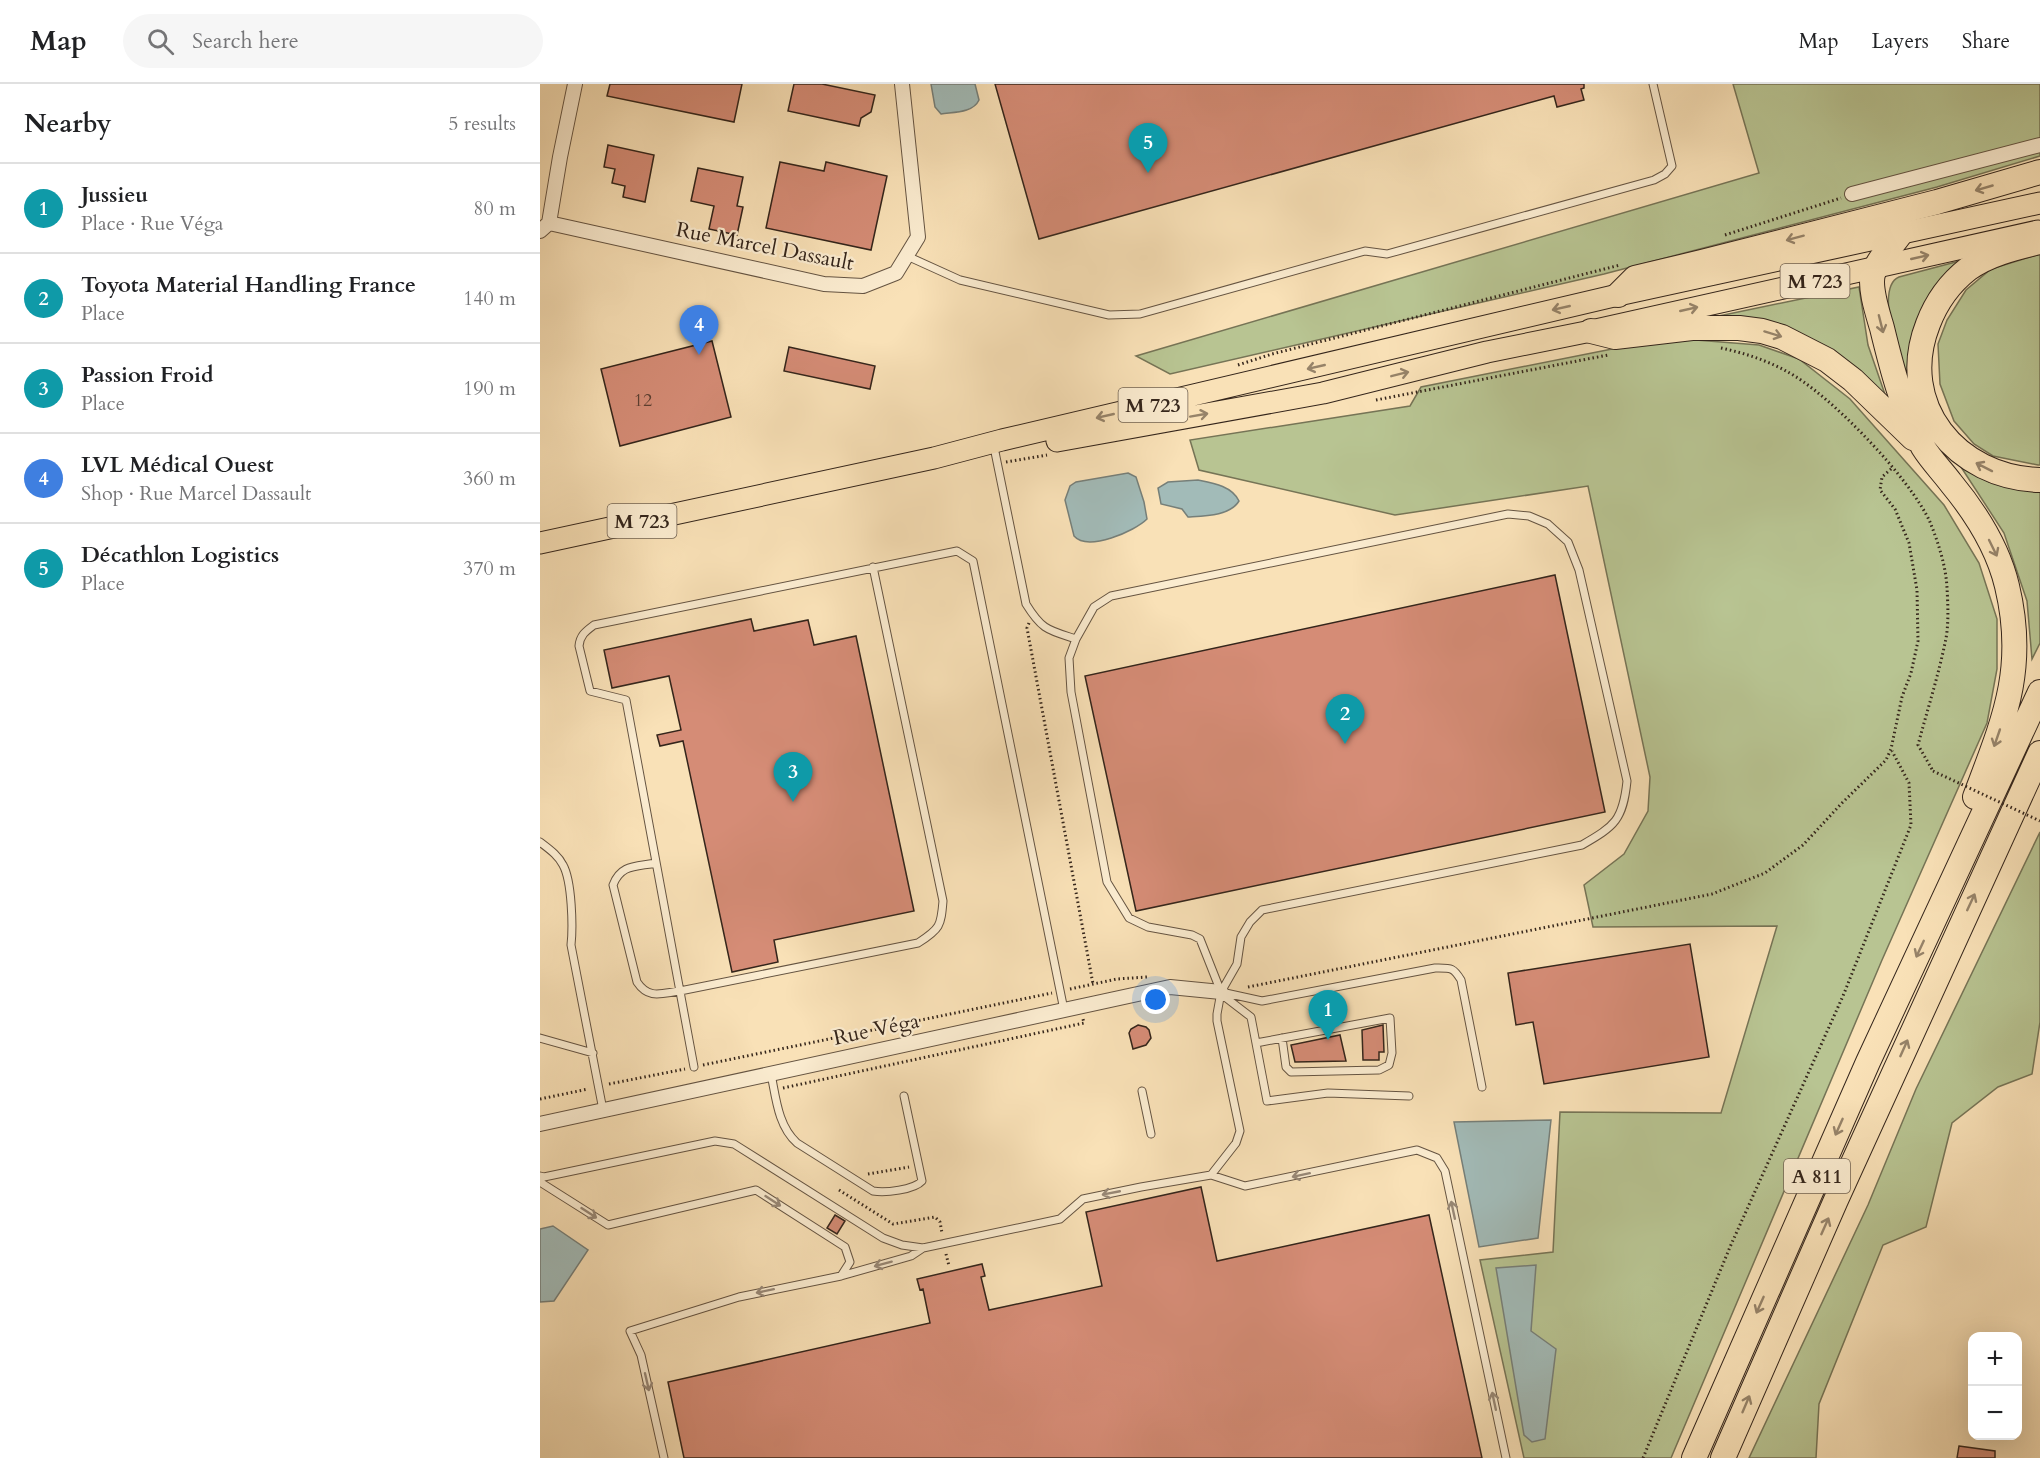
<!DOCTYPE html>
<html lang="en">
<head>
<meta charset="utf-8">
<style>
  :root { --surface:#fff; --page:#f6f6f6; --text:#202124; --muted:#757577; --line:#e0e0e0; --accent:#0b8043 }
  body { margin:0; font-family:Cardo,serif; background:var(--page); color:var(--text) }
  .controls { position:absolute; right:18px; bottom:18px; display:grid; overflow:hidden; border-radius:12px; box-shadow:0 6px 24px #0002 }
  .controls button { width:54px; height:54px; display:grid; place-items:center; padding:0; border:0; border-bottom:2px solid var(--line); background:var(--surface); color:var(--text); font:30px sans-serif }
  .you { position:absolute; left:616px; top:916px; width:21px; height:21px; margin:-15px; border:4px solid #fff; border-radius:50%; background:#1a73e8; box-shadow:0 0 0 9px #1a73e833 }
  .badge { display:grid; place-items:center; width:39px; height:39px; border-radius:50%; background:var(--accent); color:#fff; font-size:20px; font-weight:700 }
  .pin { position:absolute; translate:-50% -50px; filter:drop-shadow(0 2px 3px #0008) }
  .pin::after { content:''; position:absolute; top:32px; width:21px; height:18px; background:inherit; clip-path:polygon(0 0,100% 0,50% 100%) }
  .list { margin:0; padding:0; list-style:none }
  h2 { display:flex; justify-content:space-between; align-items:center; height:78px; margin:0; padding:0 24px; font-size:26px }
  h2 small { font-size:20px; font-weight:400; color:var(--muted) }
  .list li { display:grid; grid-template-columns:39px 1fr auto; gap:18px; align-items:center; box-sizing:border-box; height:90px; padding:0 24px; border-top:2px solid var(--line) }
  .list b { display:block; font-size:22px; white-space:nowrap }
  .list p { margin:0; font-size:20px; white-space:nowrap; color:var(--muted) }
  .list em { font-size:20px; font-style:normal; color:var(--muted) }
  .icon { flex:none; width:33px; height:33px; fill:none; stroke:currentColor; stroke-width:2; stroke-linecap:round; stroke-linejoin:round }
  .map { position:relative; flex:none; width:1500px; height:1374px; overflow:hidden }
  header { display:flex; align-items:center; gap:36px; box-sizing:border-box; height:84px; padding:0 30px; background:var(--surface); border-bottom:2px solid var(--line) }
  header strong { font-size:28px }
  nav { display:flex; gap:33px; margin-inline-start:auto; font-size:21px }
  .search { width:420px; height:54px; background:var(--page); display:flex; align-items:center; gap:15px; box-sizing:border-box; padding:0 21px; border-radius:33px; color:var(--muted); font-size:22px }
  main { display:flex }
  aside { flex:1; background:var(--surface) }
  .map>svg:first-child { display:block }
  .green { fill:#b8c492; stroke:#767456; stroke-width:1.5 }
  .water { fill:#a2bbb8; stroke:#767f79; stroke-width:1.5 }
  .building { fill:#d58c76; stroke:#34251b; stroke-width:1.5 }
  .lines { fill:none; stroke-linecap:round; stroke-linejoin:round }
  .service-casing { stroke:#655442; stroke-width:9 }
  .minor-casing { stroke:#655442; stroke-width:16 }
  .primary-casing { stroke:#34251b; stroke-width:23 }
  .motorway-casing { stroke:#34251b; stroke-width:26 }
  .path { stroke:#34251b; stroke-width:3; stroke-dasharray:1.5 3; stroke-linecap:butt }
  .service { stroke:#fbecd0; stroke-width:7 }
  .minor { stroke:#fbecd0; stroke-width:14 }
  .primary { stroke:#f9e1b7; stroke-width:21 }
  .motorway { stroke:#f9e1b7; stroke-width:24 }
  .path-bridge { stroke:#34251b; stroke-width:3; stroke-dasharray:1.5 3; stroke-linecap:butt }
  .oneway { stroke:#968369 }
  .oneway2 { stroke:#988876 }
  .labels { text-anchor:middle; stroke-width:4.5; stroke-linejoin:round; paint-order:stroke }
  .number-label { font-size:18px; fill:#5c3f32 }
  .shield { fill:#fbecd0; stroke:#706151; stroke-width:1.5 }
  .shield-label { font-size:20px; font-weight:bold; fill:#34251b }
  .street-label { font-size:21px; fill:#34251b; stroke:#fbecd0 }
</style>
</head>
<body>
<header>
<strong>Map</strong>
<div class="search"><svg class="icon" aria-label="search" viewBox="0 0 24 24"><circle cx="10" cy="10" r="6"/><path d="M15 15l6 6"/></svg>Search here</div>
<nav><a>Map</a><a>Layers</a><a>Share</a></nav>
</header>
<main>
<aside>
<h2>Nearby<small>5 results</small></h2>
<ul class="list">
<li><span class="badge" style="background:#0f9aa8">1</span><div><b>Jussieu</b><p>Place · Rue Véga</p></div><em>80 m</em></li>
<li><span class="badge" style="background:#0f9aa8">2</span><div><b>Toyota Material Handling France</b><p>Place</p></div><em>140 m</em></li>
<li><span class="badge" style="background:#0f9aa8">3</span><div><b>Passion Froid</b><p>Place</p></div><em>190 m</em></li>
<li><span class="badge" style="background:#3f7fe0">4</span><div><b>LVL Médical Ouest</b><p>Shop · Rue Marcel Dassault</p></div><em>360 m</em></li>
<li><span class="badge" style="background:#0f9aa8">5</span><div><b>Décathlon Logistics</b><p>Place</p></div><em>370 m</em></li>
</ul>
</aside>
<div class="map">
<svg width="1500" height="1374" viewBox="0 0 1500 1374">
  <rect width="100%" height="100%" fill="#f9e1b7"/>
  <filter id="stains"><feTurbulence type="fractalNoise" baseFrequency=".00333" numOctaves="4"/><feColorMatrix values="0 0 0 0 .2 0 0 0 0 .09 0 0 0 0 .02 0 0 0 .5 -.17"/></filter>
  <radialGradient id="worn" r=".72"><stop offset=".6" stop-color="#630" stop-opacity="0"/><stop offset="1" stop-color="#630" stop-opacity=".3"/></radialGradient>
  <path class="green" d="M1193,0h307v72l-103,31 -333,87 -434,100 -34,-18 623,-183z
    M1500,170v211h-2l-45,-9 -19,-12 -20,-23 -14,-37 -2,-40 9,-24 19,-30 25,-21z
    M1427,175l-16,12 -35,140c-7,-23 -46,-122 -17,-134z
    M1319,203l9,58 21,61 -31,-32 -144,-57z
    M1143,255l76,6 40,14 51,40 94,106 35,58 18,56v50l-10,54 -105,237 -211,498h-147l-44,-198 73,-8 7,-140 161,1 56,-187 -184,1 -9,-42 40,-31 24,-43 2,-34 -62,-291 -193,29 -196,-45 -9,-30 220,-34 11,-19 191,-38z
    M1421,383l28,15 51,7v154l-8,16 -5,-58 -23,-68z
    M1500,748v190l-8,52 -34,13 -46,36 -26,104 -43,18 -64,159 -3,54h-67l119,-253 48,-116z"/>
  <path class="water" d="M391,0h44l4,16c-6,13 -25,12 -38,14l-6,-7z
    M588,389l8,4 8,25 3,17c-12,12 -59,33 -73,17l-9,-36 5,-14 6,-4z
    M658,396c15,3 34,6 41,21 -9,15 -35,15 -51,16l-6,-8 -21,-5 -3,-16 10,-6z
    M1011,1036l-13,118 -59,9 -25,-125z
    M13,1142l35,24 -34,51 -14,1v-73z
    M996,1181l-5,66 25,18 -11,90 -13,3 -8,-7 -28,-167z"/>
  <path class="building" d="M70,0h132l-8,38 -127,-26z
    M254,0h28l53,11 -4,17 -10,6 -2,8 -71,-15z
    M455,0h589v4l-3,1 3,11 -27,7 -3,-11 -515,143z
    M68,61l46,10 -9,47 -22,-5 2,-11 -13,-3 3,-14 -11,-2z
    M240,78l44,9 2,-9 61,14 -16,74 -105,-22z
    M158,84l45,9 -6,29 6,1 -6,28 -28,-6 5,-23 -23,-5z
    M172,257l19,76 -111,29 -19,-77z
    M249,263l86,19 -5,23 -86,-18z
    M1015,491l50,237 -469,99 -51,-235z
    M211,535l3,12 54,-11 6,25 42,-9 58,275 -140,29 4,22 -46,10 -49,-231 -23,5 -3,-11 24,-5 -12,-54 -57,12 -8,-38z
    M1150,860l19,113 -165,27 -11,-62 -17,3 -8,-52z
    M598,941l8,2 3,3 2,8 -5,7 -13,4 -4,-16 2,-4z
    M843,941l1,27h-5v8h-16l-1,-30z
    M800,951l6,26 -51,1 -4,-17z
    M661,1103l16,74 212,-46 53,243h-798l-16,-76 262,-59 -7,-34 -3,1 -3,-11 65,-15 3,12 -4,1 8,33 113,-24 -16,-74z
    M295,1131l10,6 -8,13 -10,-6z
    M1419,1362l36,5v7h-38z"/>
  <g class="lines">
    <defs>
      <path id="service" d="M367,172l53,24 149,35 31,-1 225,-63 22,3 267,-74 11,-6 7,-8 -19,-82
        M455,368l31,152c16,26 22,26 50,35
        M0,758c9,7 18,13 23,23 9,16 10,62 8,80l32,165
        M116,779c-20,4 -35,1 -43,22l24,97c12,18 25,11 43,9l238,-48c22,-14 23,-17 25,-42l-70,-334
        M681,908l41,9 173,-33c16,0 18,-1 26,12l21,107
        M681,910l30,23 16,84 61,-8 81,3
        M0,954l53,15
        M716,959l134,-25 2,35 -3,12 -10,5 -88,2 -5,-5 -4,-29
        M154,983l-68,-367 -36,-9 -11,-45c1,-11 7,-15 15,-21l363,-74 16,10 91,449
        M231,990c5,24 7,52 26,69l76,48c12,2 41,-1 49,-10l-18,-85
        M602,1007l9,43
        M671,1091l25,-32 4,-12 -23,-110v-7l4,-22 16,-28 4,-27 9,-15 12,-12 320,-65c33,-19 41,-25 45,-64l-48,-211 -11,-28 -20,-18 -19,-8 -21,-2 -397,82 -17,11 -18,32 -7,19 2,34 36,190 22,36 19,9 44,8 8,4 21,53
        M0,1092l4,1 171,-36 19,3 149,94 19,7 21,3 137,-29 23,-20 58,-12 70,-12 34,11 172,-36 20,8 8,13 61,287
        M0,1098l68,43 148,-35 89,57 5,15 -9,14 -102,21 -109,34 11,24 23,103
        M301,1192l70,-20 12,-8"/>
      <path id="minor" d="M1312,110l188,-49
        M9,139l11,-66 15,-73
        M0,147l9,-8 275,61 39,2 33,-13 22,-36 -16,-153
        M0,1040l630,-137 51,5"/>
      <path id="primary" d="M517,357l266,-48 164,-41 104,-21 447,-100
        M0,459l394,-85 68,-18 616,-145 422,-92"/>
      <path id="motorway" d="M1361,149c-9,14 -23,25 -28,41 -4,14 5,40 9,54 10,41 20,81 41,119 8,13 19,24 28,36 24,29 47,65 56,103 20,83 -3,134 -32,211
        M1500,158c-25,6 -51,12 -72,27 -18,14 -32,34 -40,55 -32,81 29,154 112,156
        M1078,211l17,-17 67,-16 235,-60 103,-30
        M1051,247l24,6 77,-9h47l23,3 20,6 45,23 26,20 60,58
        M1154,1374l174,-396 172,-370
        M1183,1374l113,-258 204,-447"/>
    </defs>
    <use href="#service" class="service-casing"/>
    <use href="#minor" class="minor-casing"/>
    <use href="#primary" class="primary-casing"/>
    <use href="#motorway" class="motorway-casing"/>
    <path class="path" d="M1185,151l116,-37
      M1181,264c23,5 45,12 65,23 43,22 124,107 144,151 8,20 16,44 17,66 1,17 2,39 -2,55 -7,34 -18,68 -27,102l15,26
      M698,281l34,-11 348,-89
      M836,316l232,-45
      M466,378l41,-7
      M489,539l-2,5 66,356
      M708,903l464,-93 53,-21 38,-28 39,-42 44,-43 5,-11 11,-52 9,-24 7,-32 -1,-51 -8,-47 -14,-34 -15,-19 2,-13 10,-9
      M530,905l47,-10 30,-2
      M163,981l349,-72
      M69,1000l76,-15
      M243,1004l301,-65 -1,-4
      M0,1015l48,-10
      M328,1090l41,-7
      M299,1106l54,34 42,-7 5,5 2,11
      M406,1170l3,12
      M1103,1374l87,-211 113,-251 68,-171 -2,-42 -17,-32"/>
    <use href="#service" class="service"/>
    <use href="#minor" class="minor"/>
    <use href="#primary" class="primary"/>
    <use href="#motorway" class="motorway"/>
    <path class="path-bridge" d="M1393,687l107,50"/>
  </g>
  <defs><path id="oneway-shaft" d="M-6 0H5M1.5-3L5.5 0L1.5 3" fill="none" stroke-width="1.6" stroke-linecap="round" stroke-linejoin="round" transform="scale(1.5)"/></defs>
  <g class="oneway">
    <use href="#oneway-shaft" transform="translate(1444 104) rotate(164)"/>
    <use href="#oneway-shaft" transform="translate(1255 154) rotate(165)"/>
    <use href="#oneway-shaft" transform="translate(1380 173) rotate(-13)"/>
    <use href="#oneway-shaft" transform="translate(1021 224) rotate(167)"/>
    <use href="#oneway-shaft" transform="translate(1149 225) rotate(-13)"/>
    <use href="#oneway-shaft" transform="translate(1341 240) rotate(76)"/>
    <use href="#oneway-shaft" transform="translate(1233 250) rotate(17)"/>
    <use href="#oneway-shaft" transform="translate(776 283) rotate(167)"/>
    <use href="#oneway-shaft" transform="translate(860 290) rotate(-14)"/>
    <use href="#oneway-shaft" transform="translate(659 331) rotate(-10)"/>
    <use href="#oneway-shaft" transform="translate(565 332) rotate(167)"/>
    <use href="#oneway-shaft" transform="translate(1444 383) rotate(-153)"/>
    <use href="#oneway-shaft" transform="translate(1453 464) rotate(64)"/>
    <use href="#oneway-shaft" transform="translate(1457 654) rotate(109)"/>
    <use href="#oneway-shaft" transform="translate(1431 818) rotate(-65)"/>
    <use href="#oneway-shaft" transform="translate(1380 865) rotate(115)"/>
    <use href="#oneway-shaft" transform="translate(1364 964) rotate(-66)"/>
    <use href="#oneway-shaft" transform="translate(1299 1043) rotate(114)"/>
    <use href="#oneway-shaft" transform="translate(1285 1142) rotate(-66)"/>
    <use href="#oneway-shaft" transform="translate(1220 1221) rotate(114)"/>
    <use href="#oneway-shaft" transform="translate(1206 1320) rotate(-67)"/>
  </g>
  <g class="oneway2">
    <use href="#oneway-shaft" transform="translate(761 1091) rotate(168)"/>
    <use href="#oneway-shaft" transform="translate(571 1109) rotate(169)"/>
    <use href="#oneway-shaft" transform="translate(233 1117) rotate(33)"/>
    <use href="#oneway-shaft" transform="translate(913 1126) rotate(-102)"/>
    <use href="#oneway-shaft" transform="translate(49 1129) rotate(33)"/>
    <use href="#oneway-shaft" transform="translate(343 1180) rotate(165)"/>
    <use href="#oneway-shaft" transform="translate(225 1207) rotate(168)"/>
    <use href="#oneway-shaft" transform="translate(107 1298) rotate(77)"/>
    <use href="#oneway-shaft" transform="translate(954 1317) rotate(-102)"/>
  </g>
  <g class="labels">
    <g class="number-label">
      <text x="103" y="322">12</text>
    </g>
    <g class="shield">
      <rect x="1240.5" y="180" width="69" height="34" rx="4.5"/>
      <rect x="578.5" y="304" width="69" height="34" rx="4.5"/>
      <rect x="67.5" y="420" width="69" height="34" rx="4.5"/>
      <rect x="1244" y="1075" width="66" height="34" rx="4.5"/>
    </g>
    <g class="shield-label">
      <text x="1275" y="204">M 723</text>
      <text x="613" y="328">M 723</text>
      <text x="102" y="444">M 723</text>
      <text x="1277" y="1099">A 811</text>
    </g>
    <g class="street-label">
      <text transform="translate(225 162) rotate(11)" y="7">Rue Marcel Dassault</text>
      <text transform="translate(336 945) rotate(-12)" y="7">Rue Véga</text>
    </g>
  </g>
  <rect width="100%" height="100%" filter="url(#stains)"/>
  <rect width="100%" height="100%" fill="url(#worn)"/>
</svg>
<div class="controls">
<button>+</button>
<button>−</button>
</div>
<div class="you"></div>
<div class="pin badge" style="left:788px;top:956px;background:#0f9aa8">1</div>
<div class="pin badge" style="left:805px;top:660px;background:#0f9aa8">2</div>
<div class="pin badge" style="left:253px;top:718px;background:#0f9aa8">3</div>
<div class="pin badge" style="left:159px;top:271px;background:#3f7fe0">4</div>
<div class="pin badge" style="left:608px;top:89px;background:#0f9aa8">5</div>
</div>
</main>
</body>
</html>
